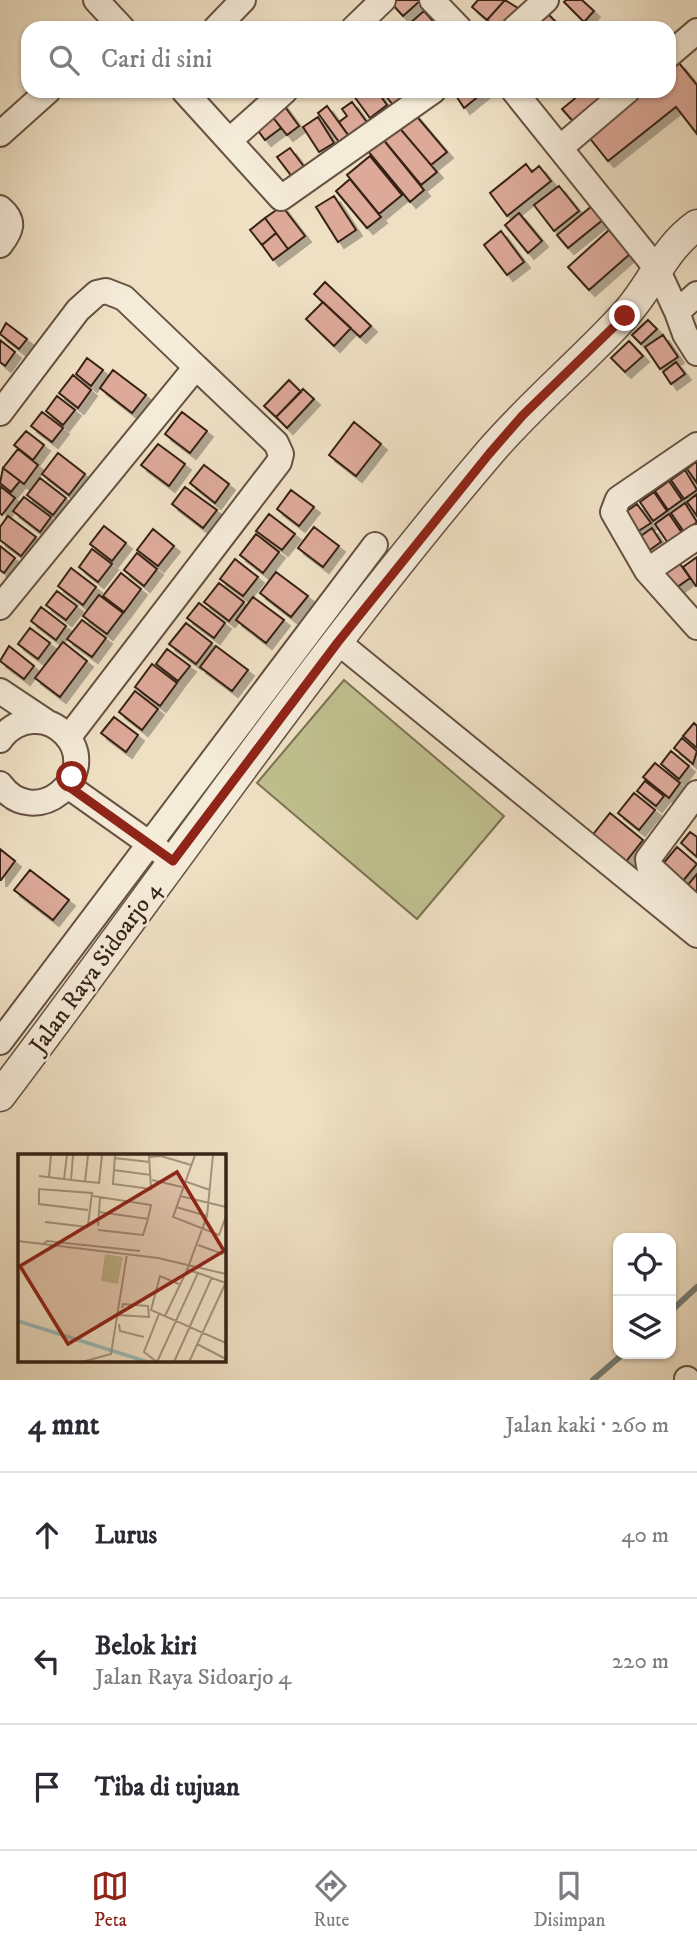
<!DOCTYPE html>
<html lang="id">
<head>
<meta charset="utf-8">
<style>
  :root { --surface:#fff; --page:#f2f2f3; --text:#2b2b33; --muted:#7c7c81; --line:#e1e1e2; --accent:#8f2418 }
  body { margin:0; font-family:"IM FELL DW Pica",serif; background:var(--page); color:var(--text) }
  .controls { position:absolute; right:21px; bottom:21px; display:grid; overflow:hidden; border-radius:14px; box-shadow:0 2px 5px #0004 }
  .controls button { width:63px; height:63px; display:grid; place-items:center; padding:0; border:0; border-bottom:2px solid var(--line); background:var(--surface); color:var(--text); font:35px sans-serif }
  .stop { position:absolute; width:21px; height:21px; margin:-16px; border:5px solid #8f2418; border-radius:50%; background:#fff }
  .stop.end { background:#8f2418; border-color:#fff; box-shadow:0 2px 7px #0008 }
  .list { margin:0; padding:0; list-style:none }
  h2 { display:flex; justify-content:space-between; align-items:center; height:91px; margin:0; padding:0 28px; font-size:30px }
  h2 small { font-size:23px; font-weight:400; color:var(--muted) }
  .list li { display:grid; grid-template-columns:46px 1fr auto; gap:21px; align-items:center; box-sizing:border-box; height:126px; padding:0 28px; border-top:2px solid var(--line) }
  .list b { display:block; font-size:26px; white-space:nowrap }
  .list p { margin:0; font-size:23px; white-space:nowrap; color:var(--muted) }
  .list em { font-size:23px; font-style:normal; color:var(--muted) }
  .icon { flex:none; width:38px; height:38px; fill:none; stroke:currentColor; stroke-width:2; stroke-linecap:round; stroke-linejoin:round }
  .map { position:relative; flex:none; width:697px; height:1380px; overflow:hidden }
  .search { position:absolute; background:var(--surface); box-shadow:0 2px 5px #0004; left:21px; right:21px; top:21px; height:77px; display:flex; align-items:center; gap:18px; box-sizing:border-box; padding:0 24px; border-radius:21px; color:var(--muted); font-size:26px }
  .sheet { height:469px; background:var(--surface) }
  nav { display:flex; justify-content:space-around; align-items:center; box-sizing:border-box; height:98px; border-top:2px solid var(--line); background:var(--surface); font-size:19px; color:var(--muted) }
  nav a { display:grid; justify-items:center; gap:4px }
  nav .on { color:var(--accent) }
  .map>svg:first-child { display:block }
  .green { fill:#c0c08f; stroke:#7c7252; stroke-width:2 }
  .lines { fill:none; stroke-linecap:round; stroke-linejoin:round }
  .stream { stroke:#737f78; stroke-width:6 }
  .building { fill:#dda999; stroke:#372315; stroke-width:2; filter:url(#shadow) }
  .minor-casing { stroke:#655241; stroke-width:28 }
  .tertiary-casing { stroke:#655241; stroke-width:33 }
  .minor { stroke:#f5ebd9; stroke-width:24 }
  .tertiary { stroke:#f5ebd9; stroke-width:30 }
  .route { stroke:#8f2418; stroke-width:9 }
  .labels { text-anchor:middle; stroke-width:5; stroke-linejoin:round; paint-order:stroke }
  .street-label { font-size:24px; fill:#372315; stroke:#f5ebd9 }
  .inset-river { fill:none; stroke:#9bbcba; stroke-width:3.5 }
  .inset-road { fill:none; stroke:#a5947e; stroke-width:2 }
  .view { fill:#8f2418; fill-opacity:0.15; stroke:#8f2418; stroke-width:3.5 }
  .inset-edge { fill:none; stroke:#372315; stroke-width:3.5 }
</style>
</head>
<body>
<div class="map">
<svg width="697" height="1380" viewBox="0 0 697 1380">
  <defs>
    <filter id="shadow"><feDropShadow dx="6" dy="6" stdDeviation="0" flood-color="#0004"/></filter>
  </defs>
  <rect width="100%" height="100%" fill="#efe0c4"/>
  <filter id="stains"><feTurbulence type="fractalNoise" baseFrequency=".00286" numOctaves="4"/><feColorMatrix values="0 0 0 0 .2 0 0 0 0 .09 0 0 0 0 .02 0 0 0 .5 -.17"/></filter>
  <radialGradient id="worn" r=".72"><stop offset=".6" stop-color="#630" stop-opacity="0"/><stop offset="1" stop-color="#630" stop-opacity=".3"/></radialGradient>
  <path class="green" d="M344,680l160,136 -87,103 -160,-136z"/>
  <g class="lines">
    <path class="stream" d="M671,1311l26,-24
      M593,1380l30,-26"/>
  </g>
  <path class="building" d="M397,0h24l-18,16 -11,-12z
    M478,0h27l-18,20 -15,-13z
    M505,0l16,10 -15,18h-10l-9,-8z
    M566,0h16l12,11 -10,11 -20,-20z
    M544,10l18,18h-22l-5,-5z
    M424,11l15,17h-26l-4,-4z
    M679,63l18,22v49l-21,-27 -68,54 -20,-25 56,-45h25v-20z
    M377,91l10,14 -17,13 -19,-26z
    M382,91h27l1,1 -17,13z
    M453,91h32l-21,17z
    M584,91h9l13,15 -27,22 -17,-19z
    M280,100l19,26 -12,9 -20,-25z
    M352,102l17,23 -18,14 -12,-17 8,-6 -5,-7z
    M327,106l21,29 -9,7 -21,-29z
    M413,112l34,40 -16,13 -34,-40z
    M272,116l9,12 -16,12 -9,-12z
    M318,117l16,26 -15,9 -16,-25z
    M397,125l40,47 -16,13 -39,-47z
    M382,138l42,52 -14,12 -43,-52z
    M290,148l15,20 -12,10 -16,-21z
    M370,156l32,39 -23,19 -32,-39z
    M526,164l6,8 7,-6 12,15 -44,35 -17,-23z
    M350,179l31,38 -14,11 -31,-37z
    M559,186l20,25 -25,20 -20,-26z
    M334,196l22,34 -18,12 -22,-35z
    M599,200l11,14 -42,34 -11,-13z
    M282,206l23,30 -17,13 -23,-31z
    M519,213l23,28 -14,12 -23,-28z
    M265,218l11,15 -14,12 -12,-15z
    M609,230l21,24 -41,36 -21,-23z
    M501,231l23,31 -17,13 -23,-30z
    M276,233l12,16 -15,11 -11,-15z
    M325,282l46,44 -11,11 -46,-43z
    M323,302l28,26 -17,18 -28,-27z
    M648,320l9,9 -16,15 -9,-9z
    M6,323l21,16 -8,10 -19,-15z
    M663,335l15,22 -18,12 -15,-22z
    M0,340l15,12 -10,14 -5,-4z
    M629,341l14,15 -18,16 -14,-14z
    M87,358l16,12 -12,16 -15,-12z
    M676,362l9,12 -14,10 -8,-12z
    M113,370l33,25 -14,18 -32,-25z
    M73,375l18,15 -13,18 -19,-15z
    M289,380l12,12 -25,25 -12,-11z
    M303,389l11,10 -27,29 -11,-11z
    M57,396l18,14 -12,15 -17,-14z
    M42,412l21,16 -11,14 -21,-16z
    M182,412l25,19 -17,22 -25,-19z
    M354,422l27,22 -25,32 -27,-21z
    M26,431l18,14 -11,15 -19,-15z
    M158,444l27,20 -16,22 -28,-21z
    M18,449l20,16 -14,19 -21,-16z
    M58,453l27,21 -16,21 -27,-21z
    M697,461v22l-10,-14z
    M204,465l25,19 -14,19 -25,-20z
    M3,468l17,13 -9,11 -11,-9z
    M685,470l12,20 -13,9 -13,-19z
    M40,478l26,20 -13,17 -26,-20z
    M669,481l13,19 -14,10 -13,-19z
    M0,486l15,12 -13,17 -2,-2z
    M185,487l32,23 -14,18 -31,-24z
    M291,490l23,17 -15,19 -22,-17z
    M654,492l13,19 -14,10 -13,-19z
    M697,494v22l-10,-14z
    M24,497l27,20 -11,15 -27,-21z
    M685,503l12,19 -13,10 -13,-19z
    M637,504l14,19 -14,9 -13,-19z
    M269,514l26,20 -13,16 -26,-19z
    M669,514l13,19 -14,10 -13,-19z
    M8,516l28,21 -15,19 -21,-16v-13z
    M104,526l22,17 -14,18 -22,-17z
    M314,527l25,19 -16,21 -25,-19z
    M652,528l9,14 -17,12 -10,-13z
    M153,529l21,17 -16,20 -21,-16z
    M256,534l23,18 -16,21 -23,-18z
    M0,546l15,12 -11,15 -4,-3z
    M92,549l20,15 -14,18 -19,-15z
    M137,553l20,16 -13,17 -20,-16z
    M697,557v28l-1,1 -13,-19z
    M235,559l23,18 -15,19 -23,-17z
    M678,561l12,17 -21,15 -13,-17z
    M71,568l25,19 -13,18 -25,-19z
    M276,572l32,24 -17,21 -31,-24z
    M121,573l20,16 -17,23 -21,-16z
    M219,583l25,19 -15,19 -25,-19z
    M57,591l20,15 -11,14 -20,-15z
    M99,595l24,18 -16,21 -24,-18z
    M253,597l31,23 -18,23 -30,-23z
    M199,603l26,20 -11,15 -27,-20z
    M41,607l25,19 -10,14 -25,-19z
    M82,620l24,18 -14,19 -25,-18z
    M186,623l26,20 -16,21 -27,-20z
    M30,628l20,15 -12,16 -20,-15z
    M63,642l24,19 -27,36 -25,-19z
    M9,646l25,20 -10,13 -24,-18z
    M216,646l32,24 -16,21 -32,-24z
    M167,649l23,17 -12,15 -22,-17z
    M152,664l25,19 -17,23 -25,-19z
    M135,691l23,18 -16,21 -23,-18z
    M114,717l24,18 -12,17 -25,-19z
    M694,723l3,3v22l-14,-12z
    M682,738l15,13 -4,13 -19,-16z
    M671,751l18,15 -10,13 -18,-15z
    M655,763l25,20 -11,15 -26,-21z
    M645,781l19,15 -8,10 -19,-15z
    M634,793l21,17 -16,20 -21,-17z
    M610,813l33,27 -19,24 -33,-27z
    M690,832l7,5v20l-16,-14z
    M677,847l20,17 -15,18 -20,-17z
    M0,849l15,12 -14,19h-1z
    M30,870l39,30 -16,20 -39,-30z
    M697,874v22l-11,-9z"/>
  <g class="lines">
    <defs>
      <path id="minor" d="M96,0l26,28
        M432,0l27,28
        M216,28l27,-28
        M354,28l29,-28
        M515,28l31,-28
        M669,55l28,-24
        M184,91l97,107 152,-107
        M514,91l143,178 20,43 20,-18
        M0,134l48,-43
        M230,140l55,-49
        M560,148l67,-57
        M0,208c16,13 11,23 0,37
        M677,312l8,22 12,19
        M0,413l78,-103 19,-17 9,-2 18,7 72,69 -196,240
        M697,445l-79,54 -5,13 34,59 50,56
        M647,571l50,-34
        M338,642l359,293
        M0,691l45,30
        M68,738l211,-276 2,-8 -5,-11 -80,-76
        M0,740c8,-12 22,-20 36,-19 12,0 21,5 29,13 38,41 -30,99 -65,50
        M68,786l96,68
        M697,793l-49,66 1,7 48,44
        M0,1042l375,-497
        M687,1379l1,1"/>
      <path id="tertiary" d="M0,1096c163,-215 315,-439 490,-644 42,-49 91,-89 134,-136 28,-30 39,-67 73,-91"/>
    </defs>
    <use href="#minor" class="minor-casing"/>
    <use href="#tertiary" class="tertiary-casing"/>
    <use href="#minor" class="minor"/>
    <use href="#tertiary" class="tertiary"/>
  </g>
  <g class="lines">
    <path class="route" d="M72,777l-4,9 105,75 165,-219 151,-188 34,-39 102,-99"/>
  </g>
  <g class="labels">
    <g class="street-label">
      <text transform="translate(95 967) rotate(-54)" y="8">Jalan Raya Sidoarjo 4</text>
    </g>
  </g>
  <g transform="translate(18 1154)">
    <rect width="208" height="208" fill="#efe0c4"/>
    <path d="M87,100l18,3 -5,27 -17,-3z" fill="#c0c08f"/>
    <path class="inset-river" d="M0,167l130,41"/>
    <path class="inset-road" d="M97,1l-2,29 38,5 -2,-34M177,1l-22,62 46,18 7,-19M132,3l11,-1 30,9M96,4l36,4M95,16l38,5M21,22l32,4 2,-25M31,23l2,-22M46,25l3,-24M53,26l28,3 3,-28M134,26l30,7M166,27l26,9M67,28l3,-27M75,42l58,9 -3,14 -49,-7M162,42l46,11M158,53l31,9M27,68l42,5M70,71l4,-32 -53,-4v15l49,6M80,72l2,-29M80,76l45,5 5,-16M0,87l140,17 68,16M24,91l5,-4 93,10M180,91l25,9M180,119l28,10M161,130l-19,-8 -9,34 75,33M100,161l31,2 -1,-11 -25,-2 -1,4M147,162l22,-46M101,170l1,7 24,6M179,190l29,15M64,208l29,-8 16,-100M139,208l41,-89 -11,-3 20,-54 6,-61M139,208l-13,-10 15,-38M156,208l38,-85M171,208l37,-80"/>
    <path class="view" d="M159,18l47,79 -156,93 -48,-78z"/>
    <rect width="208" height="208" class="inset-edge"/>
  </g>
  <rect width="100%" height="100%" filter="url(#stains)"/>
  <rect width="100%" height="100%" fill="url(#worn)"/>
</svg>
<div class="controls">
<button><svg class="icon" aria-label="locate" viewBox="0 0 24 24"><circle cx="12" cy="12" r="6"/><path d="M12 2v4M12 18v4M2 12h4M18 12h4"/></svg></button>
<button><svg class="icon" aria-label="layers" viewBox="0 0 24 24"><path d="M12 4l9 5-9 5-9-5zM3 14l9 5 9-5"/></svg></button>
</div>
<div class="stop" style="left:72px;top:777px"></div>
<div class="stop end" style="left:625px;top:316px"></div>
<div class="search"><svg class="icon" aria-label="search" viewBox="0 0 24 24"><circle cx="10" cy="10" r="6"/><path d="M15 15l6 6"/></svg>Cari di sini</div>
</div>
<section class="sheet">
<h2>4 mnt<small>Jalan kaki · 260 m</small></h2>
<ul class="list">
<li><svg class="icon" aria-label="ahead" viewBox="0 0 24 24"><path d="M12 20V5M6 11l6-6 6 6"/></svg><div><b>Lurus</b></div><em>40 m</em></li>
<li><svg class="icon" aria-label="left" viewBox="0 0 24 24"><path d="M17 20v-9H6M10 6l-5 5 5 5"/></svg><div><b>Belok kiri</b><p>Jalan Raya Sidoarjo 4</p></div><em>220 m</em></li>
<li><svg class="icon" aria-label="arrive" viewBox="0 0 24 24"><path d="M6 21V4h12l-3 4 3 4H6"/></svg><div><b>Tiba di tujuan</b></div></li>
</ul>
</section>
<nav>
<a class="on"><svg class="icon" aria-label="map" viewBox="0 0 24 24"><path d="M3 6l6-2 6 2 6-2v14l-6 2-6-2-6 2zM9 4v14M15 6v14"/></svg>Peta</a>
<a><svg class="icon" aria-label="directions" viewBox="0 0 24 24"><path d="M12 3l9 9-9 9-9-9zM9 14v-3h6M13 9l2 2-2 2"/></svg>Rute</a>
<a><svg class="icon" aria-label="saved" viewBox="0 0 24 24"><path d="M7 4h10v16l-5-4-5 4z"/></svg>Disimpan</a>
</nav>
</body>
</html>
